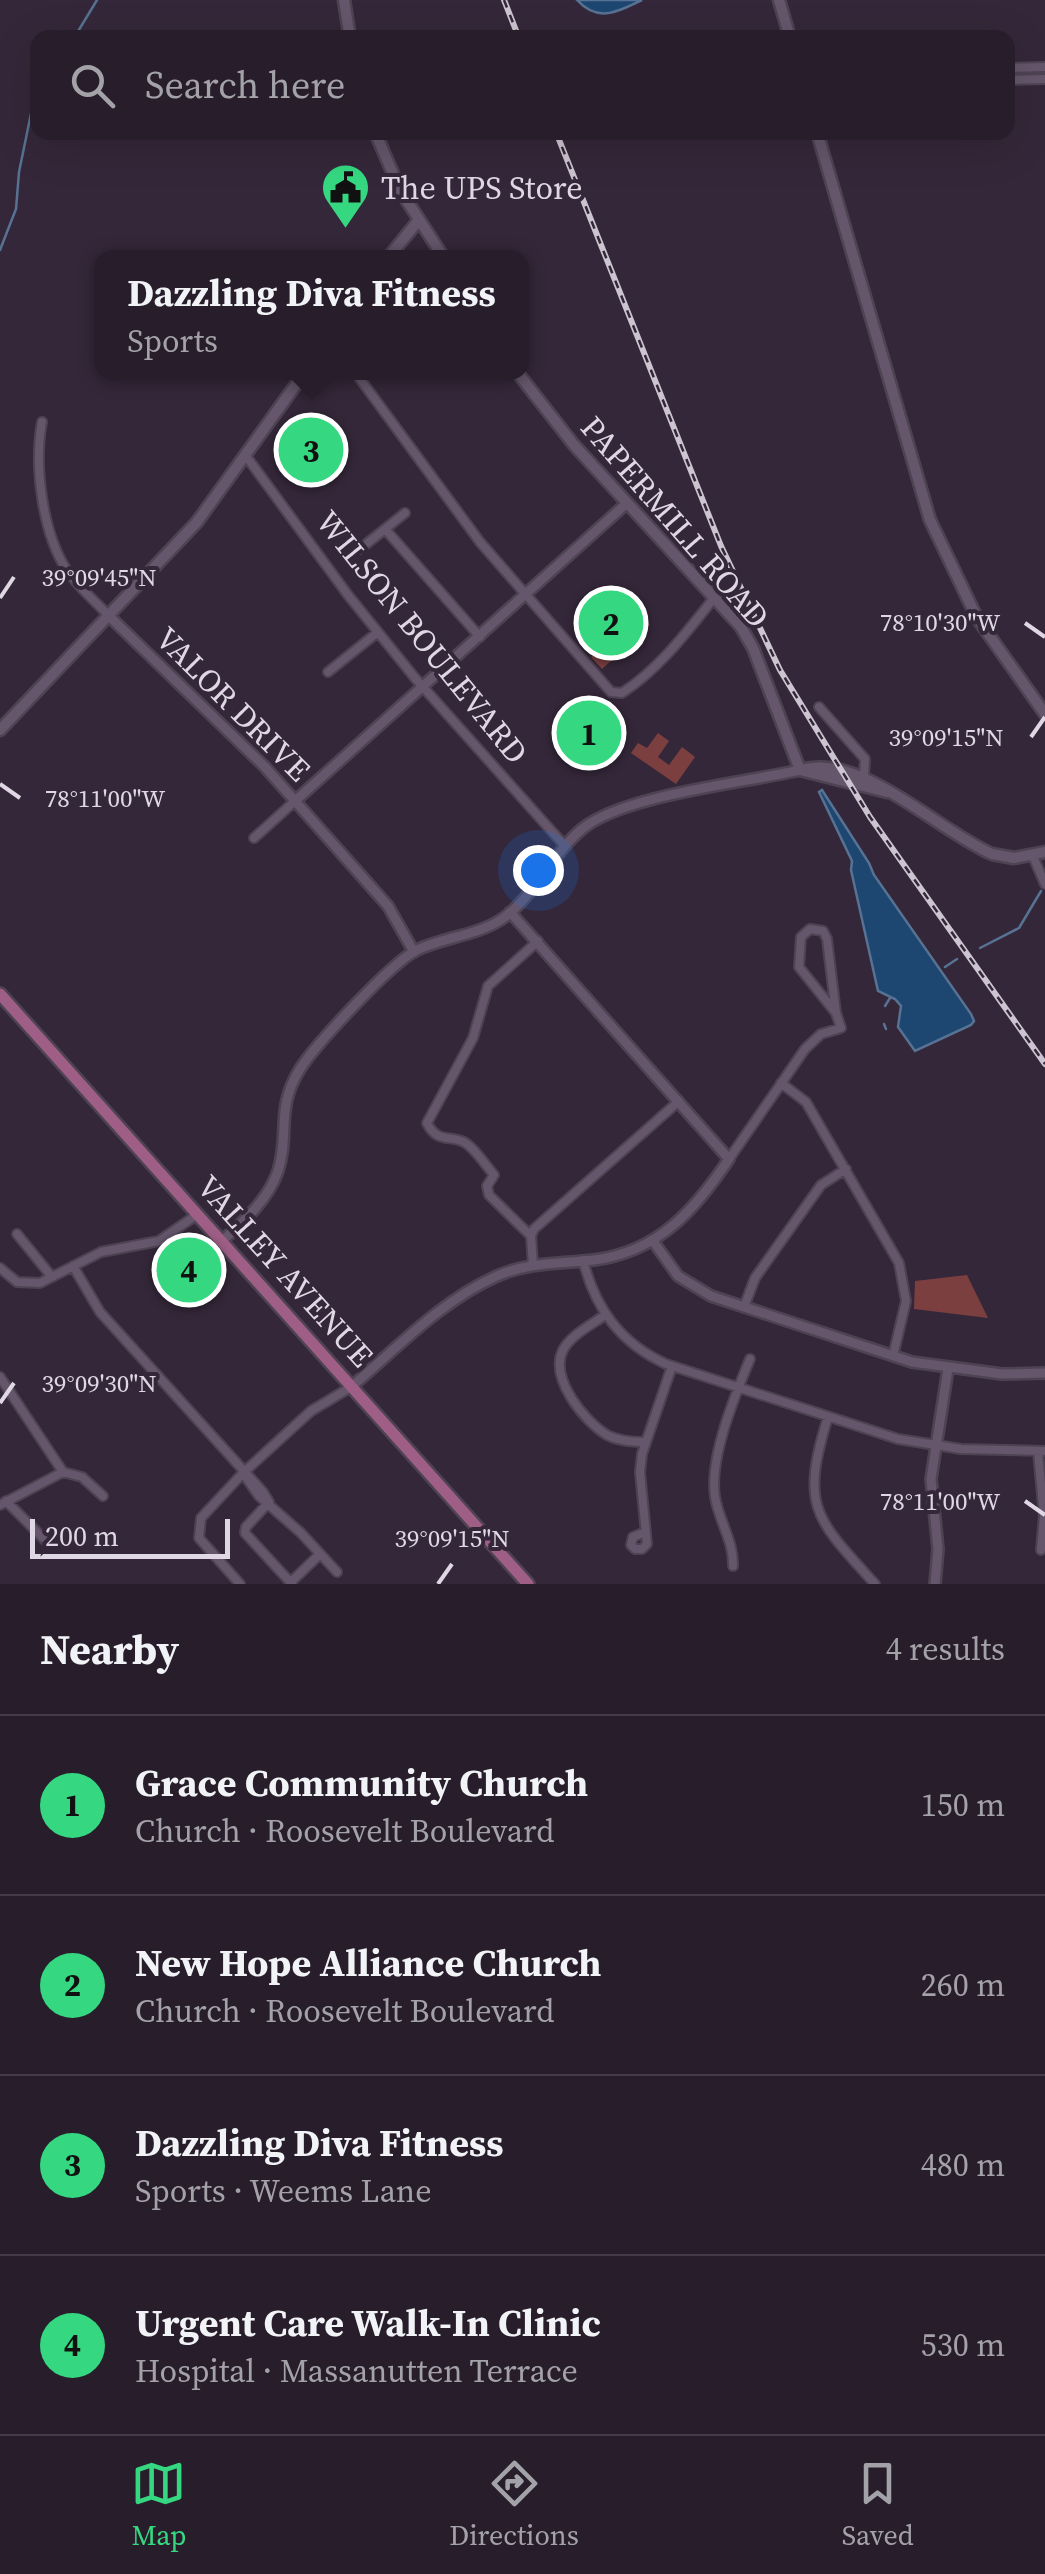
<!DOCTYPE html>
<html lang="en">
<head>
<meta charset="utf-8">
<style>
  :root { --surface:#271d2b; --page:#332a37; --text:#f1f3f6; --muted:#a4a2a9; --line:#433b47; --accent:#35d881 }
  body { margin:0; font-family:"Source Serif 4",serif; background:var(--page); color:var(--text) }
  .scale { position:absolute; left:30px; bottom:25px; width:200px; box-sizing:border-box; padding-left:10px; border:5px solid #dfd7e3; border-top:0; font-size:28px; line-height:35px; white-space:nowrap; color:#dfd7e3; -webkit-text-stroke:8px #342739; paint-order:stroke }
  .you { position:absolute; left:538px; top:870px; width:35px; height:35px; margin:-25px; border:8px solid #fff; border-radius:50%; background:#1a73e8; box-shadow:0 0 0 15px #1a73e833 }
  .badge { display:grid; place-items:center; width:65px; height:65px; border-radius:50%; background:var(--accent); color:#111; font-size:32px; font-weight:700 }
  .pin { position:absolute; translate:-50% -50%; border:5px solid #fff; box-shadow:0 2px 10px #0006 }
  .popup { position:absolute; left:94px; top:250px; width:435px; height:130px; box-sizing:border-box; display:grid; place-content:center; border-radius:20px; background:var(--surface); filter:drop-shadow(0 2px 8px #0005); font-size:32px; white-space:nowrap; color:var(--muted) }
  .popup b { font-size:38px; color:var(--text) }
  .popup::after { content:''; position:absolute; left:50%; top:100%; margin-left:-20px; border:20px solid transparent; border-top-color:var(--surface) }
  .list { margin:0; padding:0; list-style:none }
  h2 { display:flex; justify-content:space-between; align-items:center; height:130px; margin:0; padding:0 40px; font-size:42px }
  h2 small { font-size:32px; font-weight:400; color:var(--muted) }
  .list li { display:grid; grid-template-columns:65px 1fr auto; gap:30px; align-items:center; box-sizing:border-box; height:180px; padding:0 40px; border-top:2px solid var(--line) }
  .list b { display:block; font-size:38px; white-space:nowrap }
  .list p { margin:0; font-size:32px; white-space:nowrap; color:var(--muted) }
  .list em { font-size:32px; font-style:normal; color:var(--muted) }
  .icon { flex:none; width:55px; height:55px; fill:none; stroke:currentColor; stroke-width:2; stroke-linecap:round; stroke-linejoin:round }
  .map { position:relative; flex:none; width:1045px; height:1584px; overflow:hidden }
  .search { position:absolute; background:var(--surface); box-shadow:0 10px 40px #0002; left:30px; right:30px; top:30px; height:110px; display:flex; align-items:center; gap:25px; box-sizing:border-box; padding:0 35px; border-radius:20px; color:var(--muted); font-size:38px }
  .sheet { height:850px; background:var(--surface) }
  nav { display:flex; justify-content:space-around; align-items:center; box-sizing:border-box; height:140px; border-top:2px solid var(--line); background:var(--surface); font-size:28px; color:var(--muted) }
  nav a { display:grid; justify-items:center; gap:5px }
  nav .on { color:var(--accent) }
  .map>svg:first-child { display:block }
  .green { fill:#7c3f3f }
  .water { fill:#1d4670; stroke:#577292; stroke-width:2.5 }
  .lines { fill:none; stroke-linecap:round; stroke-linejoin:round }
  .stream { stroke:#577292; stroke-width:2.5 }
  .minor-casing { stroke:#4e4353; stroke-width:12 }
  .tertiary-casing { stroke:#4e4353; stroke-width:14 }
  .secondary-casing { stroke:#4e4353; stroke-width:15 }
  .primary-casing { stroke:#4e4353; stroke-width:16 }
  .minor { stroke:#65566b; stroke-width:8 }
  .tertiary { stroke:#65566b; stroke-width:9 }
  .secondary { stroke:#65566b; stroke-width:10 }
  .primary { stroke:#9f5e86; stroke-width:11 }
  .rail-casing { stroke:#ccc4d0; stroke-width:6 }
  .rail { stroke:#342739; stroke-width:2.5; stroke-dasharray:8; stroke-linecap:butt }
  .ticks { fill:none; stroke:#dfd7e3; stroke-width:4 }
  .labels { text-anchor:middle; stroke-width:8; stroke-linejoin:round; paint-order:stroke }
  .poi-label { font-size:32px; fill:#dfd7e3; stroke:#342739; text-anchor:start }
  .street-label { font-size:32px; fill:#dfd7e3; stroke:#342739 }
  .ticks-label { font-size:25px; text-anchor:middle; fill:#dfd7e3; stroke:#342739; stroke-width:8; stroke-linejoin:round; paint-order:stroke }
</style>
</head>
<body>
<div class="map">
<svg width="1045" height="1584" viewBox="0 0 1045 1584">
  <rect width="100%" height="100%" fill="#342739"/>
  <path class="green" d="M639,613l11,12 -48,44 -11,-12z
    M658,733l11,8 -11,16 11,8 13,-18 13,10 -19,27 -45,-31 7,-10 9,5z
    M967,1275l21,43 -74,-9 1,-28z"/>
  <path class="water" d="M577,0h65c-25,12 -44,23 -65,0z
    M822,790l47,73 5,12 97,139 3,7 -3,4 -56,26 -17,-24 3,-21 -6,-7 -17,-8 -27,-121 1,-9 -33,-69z"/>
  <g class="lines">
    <path class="stream" d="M74,38l23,-38
      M0,250l16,-41 3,-37 15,-73
      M980,948l39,-20 22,-37
      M945,967l12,-8
      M885,1006l5,-8
      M884,1024l2,5"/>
    <defs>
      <path id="minor" d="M1008,68l37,-1
        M1008,80l37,-1
        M355,372l125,170 131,150 11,1c37,-24 65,-61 92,-95
        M42,422c-8,43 0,109 24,147 12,18 29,32 43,47
        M246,456l102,139 67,83 149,167
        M385,529l95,108
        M360,549l45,-36
        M328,672l50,-40
        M819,707l46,52 -1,16
        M254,838l41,-37
        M1032,854l13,30
        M810,929l13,2 4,8 9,74 -37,-46 2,-30z
        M781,1083l25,19 93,161 7,38 -13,55
        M729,1159l76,-110 16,-15 20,-6 -5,-15
        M17,1234l35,43
        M531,1236l-42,-41 -2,-9 7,-11c-8,-9 -19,-27 -30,-33 -15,-7 -27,1 -37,-19l46,-85 15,-52 50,-45
        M583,1260c12,48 37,83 83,104l232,75 63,10 84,2
        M533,1265l-2,-29 3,-7 145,-128
        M73,1266l27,46 163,180 6,10
        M0,1268l17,14 23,1 61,-31 58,-11 39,-27
        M744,1307l11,-29 66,-93 25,-16
        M605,1315c-14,10 -34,20 -42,35 -14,28 21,71 44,85 11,6 25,7 38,7
        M0,1377l63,95 19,5 21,19
        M828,1417c-28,90 -13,101 47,167
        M1038,1452l6,64 -3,34
        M243,1473l16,23 42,37 36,39
        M6,1501l40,40
        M269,1502l-23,25 -1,6 47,51
        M0,1505l63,-33
        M645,1532l-12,5 -2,8 4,4h7l5,-5 -7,-72 2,-18 30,-88
        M733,1566c1,-24 -14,-45 -18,-69 -6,-39 20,-102 35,-138
        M291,1582l29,-28
        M240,1584l-41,-46 2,-20 42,-45 68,-62 40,-24"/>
      <path id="tertiary" d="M109,616l156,151 123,139 26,46
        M295,801l332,-298
        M222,1241c22,-20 46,-41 56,-70 12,-37 -3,-62 22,-102 16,-25 92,-107 117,-119 27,-13 59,-14 85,-31 31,-21 50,-65 80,-90 41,-34 162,-46 218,-59
        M653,1241l25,35 33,20 201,66 90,12 43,-1
        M351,1387c45,-38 91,-87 146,-111 31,-14 63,-12 97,-16 64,-8 101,-50 135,-101l-219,-247
        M935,1584l3,-35 -7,-70 17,-110"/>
      <path id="secondary" d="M344,0l6,38
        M779,0l11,38
        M375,132l25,58 44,68
        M817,132l113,388 47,98 68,96
        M388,258l30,-37
        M517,372l57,73 167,182 12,21 47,122 87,22
        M0,730l197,-208 108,-150
        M801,770c59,-18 136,60 191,84l22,4 31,-6"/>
      <path id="primary" d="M0,994l528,590"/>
    </defs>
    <use href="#minor" class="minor-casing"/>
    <use href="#tertiary" class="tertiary-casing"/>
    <use href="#secondary" class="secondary-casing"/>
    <use href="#primary" class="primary-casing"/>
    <use href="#minor" class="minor"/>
    <use href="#tertiary" class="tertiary"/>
    <use href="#secondary" class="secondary"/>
    <use href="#primary" class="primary"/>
    <defs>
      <path id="rail" d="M504,0l15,38
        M556,132l165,414 59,124 90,147 175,247"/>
    </defs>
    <use href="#rail" class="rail-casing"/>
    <use href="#rail" class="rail"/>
  </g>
  <path class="ticks" d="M0,598l14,-21M1025,623l20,14M1031,737l14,-20M0,784l20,14M0,1403l14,-20M1025,1501l20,14M438,1584l14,-20"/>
  <defs>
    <symbol id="civic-pin" viewBox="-11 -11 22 30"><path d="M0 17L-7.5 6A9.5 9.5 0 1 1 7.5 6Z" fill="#35d881" stroke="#342739"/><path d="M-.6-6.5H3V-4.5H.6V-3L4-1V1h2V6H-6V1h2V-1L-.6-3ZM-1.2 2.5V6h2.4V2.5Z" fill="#111"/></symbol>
  </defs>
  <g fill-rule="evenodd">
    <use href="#civic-pin" x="318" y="160" width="55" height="75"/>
  </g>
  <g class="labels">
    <g class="poi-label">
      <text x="381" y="199">The UPS Store</text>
    </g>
    <g class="street-label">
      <text transform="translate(675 522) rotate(49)" y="11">PAPERMILL ROAD</text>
      <text transform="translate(422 637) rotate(51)" y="11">WILSON BOULEVARD</text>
      <text transform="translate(233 704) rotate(45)" y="11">VALOR DRIVE</text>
      <text transform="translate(285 1271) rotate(48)" y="11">VALLEY AVENUE</text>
    </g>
  </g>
  <g class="ticks-label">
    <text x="99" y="586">39°09'45"N</text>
    <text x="940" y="631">78°10'30"W</text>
    <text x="946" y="746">39°09'15"N</text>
    <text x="105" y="807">78°11'00"W</text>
    <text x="99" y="1392">39°09'30"N</text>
    <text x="940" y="1510">78°11'00"W</text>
    <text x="452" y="1547">39°09'15"N</text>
  </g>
</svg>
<div class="scale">200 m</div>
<div class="you"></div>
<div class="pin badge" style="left:589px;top:733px">1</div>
<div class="pin badge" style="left:611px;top:623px">2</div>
<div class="pin badge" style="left:311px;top:450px">3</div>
<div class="popup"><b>Dazzling Diva Fitness</b>Sports</div>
<div class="pin badge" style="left:189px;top:1270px">4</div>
<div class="search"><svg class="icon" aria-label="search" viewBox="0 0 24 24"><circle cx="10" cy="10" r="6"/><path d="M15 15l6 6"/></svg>Search here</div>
</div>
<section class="sheet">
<h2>Nearby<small>4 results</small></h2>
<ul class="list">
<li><span class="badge">1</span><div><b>Grace Community Church</b><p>Church · Roosevelt Boulevard</p></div><em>150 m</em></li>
<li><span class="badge">2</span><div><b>New Hope Alliance Church</b><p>Church · Roosevelt Boulevard</p></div><em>260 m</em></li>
<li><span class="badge">3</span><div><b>Dazzling Diva Fitness</b><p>Sports · Weems Lane</p></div><em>480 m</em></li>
<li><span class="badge">4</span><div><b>Urgent Care Walk-In Clinic</b><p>Hospital · Massanutten Terrace</p></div><em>530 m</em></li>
</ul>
</section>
<nav>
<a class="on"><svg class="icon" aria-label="map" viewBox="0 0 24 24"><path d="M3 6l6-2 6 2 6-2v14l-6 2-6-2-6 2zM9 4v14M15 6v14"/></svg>Map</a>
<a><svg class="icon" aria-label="directions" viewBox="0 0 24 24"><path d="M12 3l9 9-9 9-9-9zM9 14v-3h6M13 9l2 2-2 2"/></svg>Directions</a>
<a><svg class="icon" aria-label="saved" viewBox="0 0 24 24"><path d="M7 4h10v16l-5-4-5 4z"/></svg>Saved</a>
</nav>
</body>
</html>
